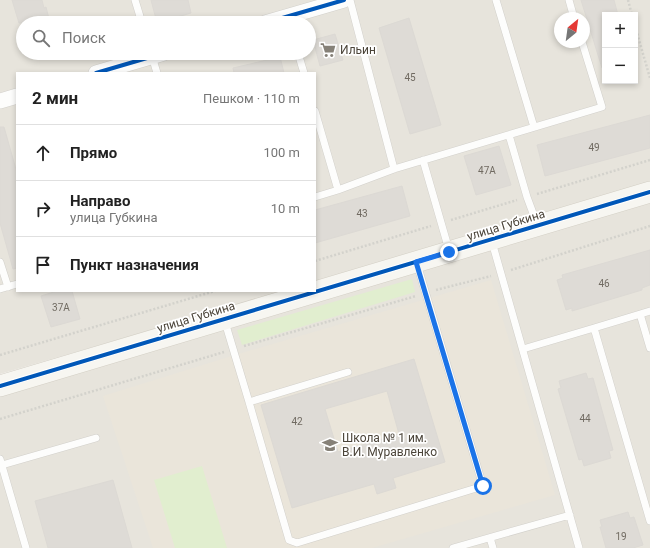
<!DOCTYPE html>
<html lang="ru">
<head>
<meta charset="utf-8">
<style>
  :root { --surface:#fff; --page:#f6f6f6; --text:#222; --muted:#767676; --line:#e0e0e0 }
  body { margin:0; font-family:Roboto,sans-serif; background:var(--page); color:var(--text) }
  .controls { position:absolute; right:12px; top:12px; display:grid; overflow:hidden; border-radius:0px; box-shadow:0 2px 6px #0003 }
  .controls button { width:36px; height:36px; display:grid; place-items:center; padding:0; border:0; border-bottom:1px solid var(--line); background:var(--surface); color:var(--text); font:20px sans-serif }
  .compass { position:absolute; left:554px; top:12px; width:36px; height:36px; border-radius:50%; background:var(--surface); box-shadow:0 2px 6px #0003; rotate:29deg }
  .stop { position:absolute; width:12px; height:12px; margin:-9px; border:3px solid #1a73e8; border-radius:50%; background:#fff }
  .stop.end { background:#1a73e8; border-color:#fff; box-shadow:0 1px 4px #0008 }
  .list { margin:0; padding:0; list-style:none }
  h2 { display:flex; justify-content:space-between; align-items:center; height:52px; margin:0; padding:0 16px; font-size:17px }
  h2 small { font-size:13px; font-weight:400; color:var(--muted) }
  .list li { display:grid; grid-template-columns:26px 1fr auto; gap:12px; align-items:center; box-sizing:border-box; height:56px; padding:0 16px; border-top:1px solid var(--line) }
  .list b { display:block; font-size:15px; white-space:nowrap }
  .list p { margin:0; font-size:13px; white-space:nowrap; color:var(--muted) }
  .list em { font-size:13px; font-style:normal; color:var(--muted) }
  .icon { flex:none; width:22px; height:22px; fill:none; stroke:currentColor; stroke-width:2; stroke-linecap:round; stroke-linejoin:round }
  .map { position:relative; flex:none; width:650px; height:548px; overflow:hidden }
  .search { position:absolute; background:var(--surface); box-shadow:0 2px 6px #0003; left:16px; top:16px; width:300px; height:44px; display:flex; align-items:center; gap:10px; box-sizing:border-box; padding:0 14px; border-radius:22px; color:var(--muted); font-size:15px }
  .panel { position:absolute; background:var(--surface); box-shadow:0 2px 6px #0003; left:16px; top:72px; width:300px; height:220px; border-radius:0px }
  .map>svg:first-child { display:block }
  .residential { fill:#e7e4dc; fill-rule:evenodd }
  .education { fill:#eae5da }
  .green { fill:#e1eecf }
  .building { fill:#dedbd6; stroke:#dcd9d4; fill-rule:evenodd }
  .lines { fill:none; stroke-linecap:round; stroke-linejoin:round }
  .lane-casing { stroke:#d2d0cb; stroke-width:8 }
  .street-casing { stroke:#d2d0cb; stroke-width:16 }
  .secondary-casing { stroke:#d3cfc5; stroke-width:22 }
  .path { stroke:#d3d2cc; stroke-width:2.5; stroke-dasharray:2 2; stroke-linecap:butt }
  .lane { stroke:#fdfdfc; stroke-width:7 }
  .street { stroke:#fdfdfc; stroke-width:15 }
  .secondary { stroke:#f7f6f1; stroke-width:21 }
  .cycleway-casing { stroke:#fff; stroke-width:6 }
  .cycleway { stroke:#0057b8; stroke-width:4 }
  .route { stroke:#1a73e8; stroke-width:5 }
  .labels { text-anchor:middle; stroke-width:3.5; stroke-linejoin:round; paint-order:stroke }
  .number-label { font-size:10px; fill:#706a61 }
  .poi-label { font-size:12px; fill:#4b4439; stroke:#fff; text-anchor:start }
  .street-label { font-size:12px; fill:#4b4439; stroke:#fff }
</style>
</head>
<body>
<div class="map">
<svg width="650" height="548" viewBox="0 0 650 548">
  <rect width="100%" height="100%" fill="#f4f2ee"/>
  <path class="residential" d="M0,0h650v184l-335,98v-209h-298v218h267l-284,83zM605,15h30v66h-30zM560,18h24v24h-24zM23,23h286v30h-286z
    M650,201v347h-650v-152z"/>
  <path class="education" d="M491,280l64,215 -183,53h-219l-50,-152 132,-41z"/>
  <path class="green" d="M412,279l3,13 -173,53 -5,-15z
    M202,466l25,82h-52l-21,-68z"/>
  <path class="building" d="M12,0h30l2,8 2,-1 4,16h-31z
    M151,0h37l3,13 -34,10z
    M581,0h33l4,15h-13v53h-3z
    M409,18l32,107 -31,9 -31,-106z
    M335,34l8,26 -23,6 -7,-26z
    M280,57l4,16h-50l-1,-5z
    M650,115v33l-105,28 -8,-31z
    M0,127h4l13,46v95l-4,1 -13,-46z
    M499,146l12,39 -35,10 -12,-39z
    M402,186l8,30 -95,27v-33z
    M650,250v35l-8,3v2l-70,21v-3l-6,2 -9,-30 6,-2 -1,-3z
    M57,291h15l8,28 -29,8 -10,-31z
    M414,359l31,103 -52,16 3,10 -19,6 -3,-10 -82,24 -31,-103zM387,391l12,43 -61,18 -13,-43z
    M586,373l2,6 5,-1 20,72 -4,1 2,7 -27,8 -2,-7 -3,1 -21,-71 3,-1 -2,-7z
    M113,480l19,68h-84l-13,-47z
    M628,512l2,6 4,-1 9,28 -10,3h-27l-6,-21h2l-2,-7z"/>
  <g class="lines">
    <defs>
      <path id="lane" d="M135,0l7,23
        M350,0l44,169
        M496,0l38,127
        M569,0l5,18
        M298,53l6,20
        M152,56l5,17
        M315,111l23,79
        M509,135l18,62 10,27
        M423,160l26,90
        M315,197l23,-7 56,-21 208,-62 -20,-65
        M492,242l87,306
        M0,262l8,25
        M0,289l17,-5
        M650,311l-56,17 56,193
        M640,314l10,34
        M225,322l24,80
        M523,349l71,-21
        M348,372l-99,30 40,138 8,3 186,-57 -66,-222
        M0,459l26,89
        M2,465l94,-27
        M490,538l3,10
        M453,548l117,-33"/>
      <path id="street" d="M265,23l79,-23
        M96,73l68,-20
        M0,101l17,-5"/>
      <path id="secondary" d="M0,386c217,-65 434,-128 650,-194"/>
    </defs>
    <use href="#lane" class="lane-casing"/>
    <use href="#street" class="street-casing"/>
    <use href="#secondary" class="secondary-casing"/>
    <path class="path" d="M628,0l4,15
      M635,26l15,52
      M537,194l113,-34
      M451,220l66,-20
      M315,261l116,-35
      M511,270l139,-44
      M436,290l55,-14
      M244,346l172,-50
      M0,355l215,-64
      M0,419l224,-67"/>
    <use href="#lane" class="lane"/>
    <use href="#street" class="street"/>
    <use href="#secondary" class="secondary"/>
    <defs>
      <path id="cycleway" d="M265,23l79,-23
        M96,73l68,-20
        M0,386c217,-65 434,-128 650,-194"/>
    </defs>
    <use href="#cycleway" class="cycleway-casing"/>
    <use href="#cycleway" class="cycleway"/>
  </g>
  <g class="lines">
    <path class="route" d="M449,252l-33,10 67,224"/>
  </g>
  <defs>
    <symbol id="supermarket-bare" viewBox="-9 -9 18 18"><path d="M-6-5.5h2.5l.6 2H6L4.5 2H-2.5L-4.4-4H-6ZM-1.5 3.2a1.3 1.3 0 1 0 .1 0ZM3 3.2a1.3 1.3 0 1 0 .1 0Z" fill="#868178" stroke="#fff" stroke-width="2.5" paint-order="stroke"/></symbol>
    <symbol id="school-bare" viewBox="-9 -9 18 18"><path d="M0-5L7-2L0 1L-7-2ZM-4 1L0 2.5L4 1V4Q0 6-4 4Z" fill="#868178" stroke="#fff" stroke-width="2.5" paint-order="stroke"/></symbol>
  </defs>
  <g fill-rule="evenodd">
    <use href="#supermarket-bare" x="317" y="39" width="22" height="22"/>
    <use href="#school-bare" x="319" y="434" width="22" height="22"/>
  </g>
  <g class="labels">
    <g class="number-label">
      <text x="410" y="81">45</text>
      <text x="594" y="151">49</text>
      <text x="487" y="174">47А</text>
      <text x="362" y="217">43</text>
      <text x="604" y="287">46</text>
      <text x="61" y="311">37А</text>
      <text x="585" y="422">44</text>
      <text x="297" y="425">42</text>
      <text x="621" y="540">19</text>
    </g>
    <g class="poi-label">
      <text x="340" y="54">Ильин</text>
      <text x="342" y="442">Школа № 1 им.<tspan x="342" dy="14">В.И. Муравленко</tspan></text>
    </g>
    <g class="street-label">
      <text transform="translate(506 225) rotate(-17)" y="4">улица Губкина</text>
      <text transform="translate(196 317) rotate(-17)" y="4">улица Губкина</text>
    </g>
  </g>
</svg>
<div class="controls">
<button>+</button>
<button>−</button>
</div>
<svg class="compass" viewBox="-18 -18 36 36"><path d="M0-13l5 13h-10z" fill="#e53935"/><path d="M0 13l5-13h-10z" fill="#767676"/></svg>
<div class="stop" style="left:483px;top:486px"></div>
<div class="stop end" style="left:449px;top:252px"></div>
<div class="search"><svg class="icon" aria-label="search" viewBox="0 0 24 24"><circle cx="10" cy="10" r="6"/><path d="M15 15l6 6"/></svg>Поиск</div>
<section class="panel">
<h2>2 мин<small>Пешком · 110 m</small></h2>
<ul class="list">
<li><svg class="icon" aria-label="ahead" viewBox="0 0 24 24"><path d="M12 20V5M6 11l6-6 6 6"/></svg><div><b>Прямо</b></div><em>100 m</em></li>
<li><svg class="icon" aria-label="right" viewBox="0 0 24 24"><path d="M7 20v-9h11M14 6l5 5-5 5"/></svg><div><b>Направо</b><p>улица Губкина</p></div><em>10 m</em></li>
<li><svg class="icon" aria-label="arrive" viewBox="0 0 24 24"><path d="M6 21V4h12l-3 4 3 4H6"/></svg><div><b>Пункт назначения</b></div></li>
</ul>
</section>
</div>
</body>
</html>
